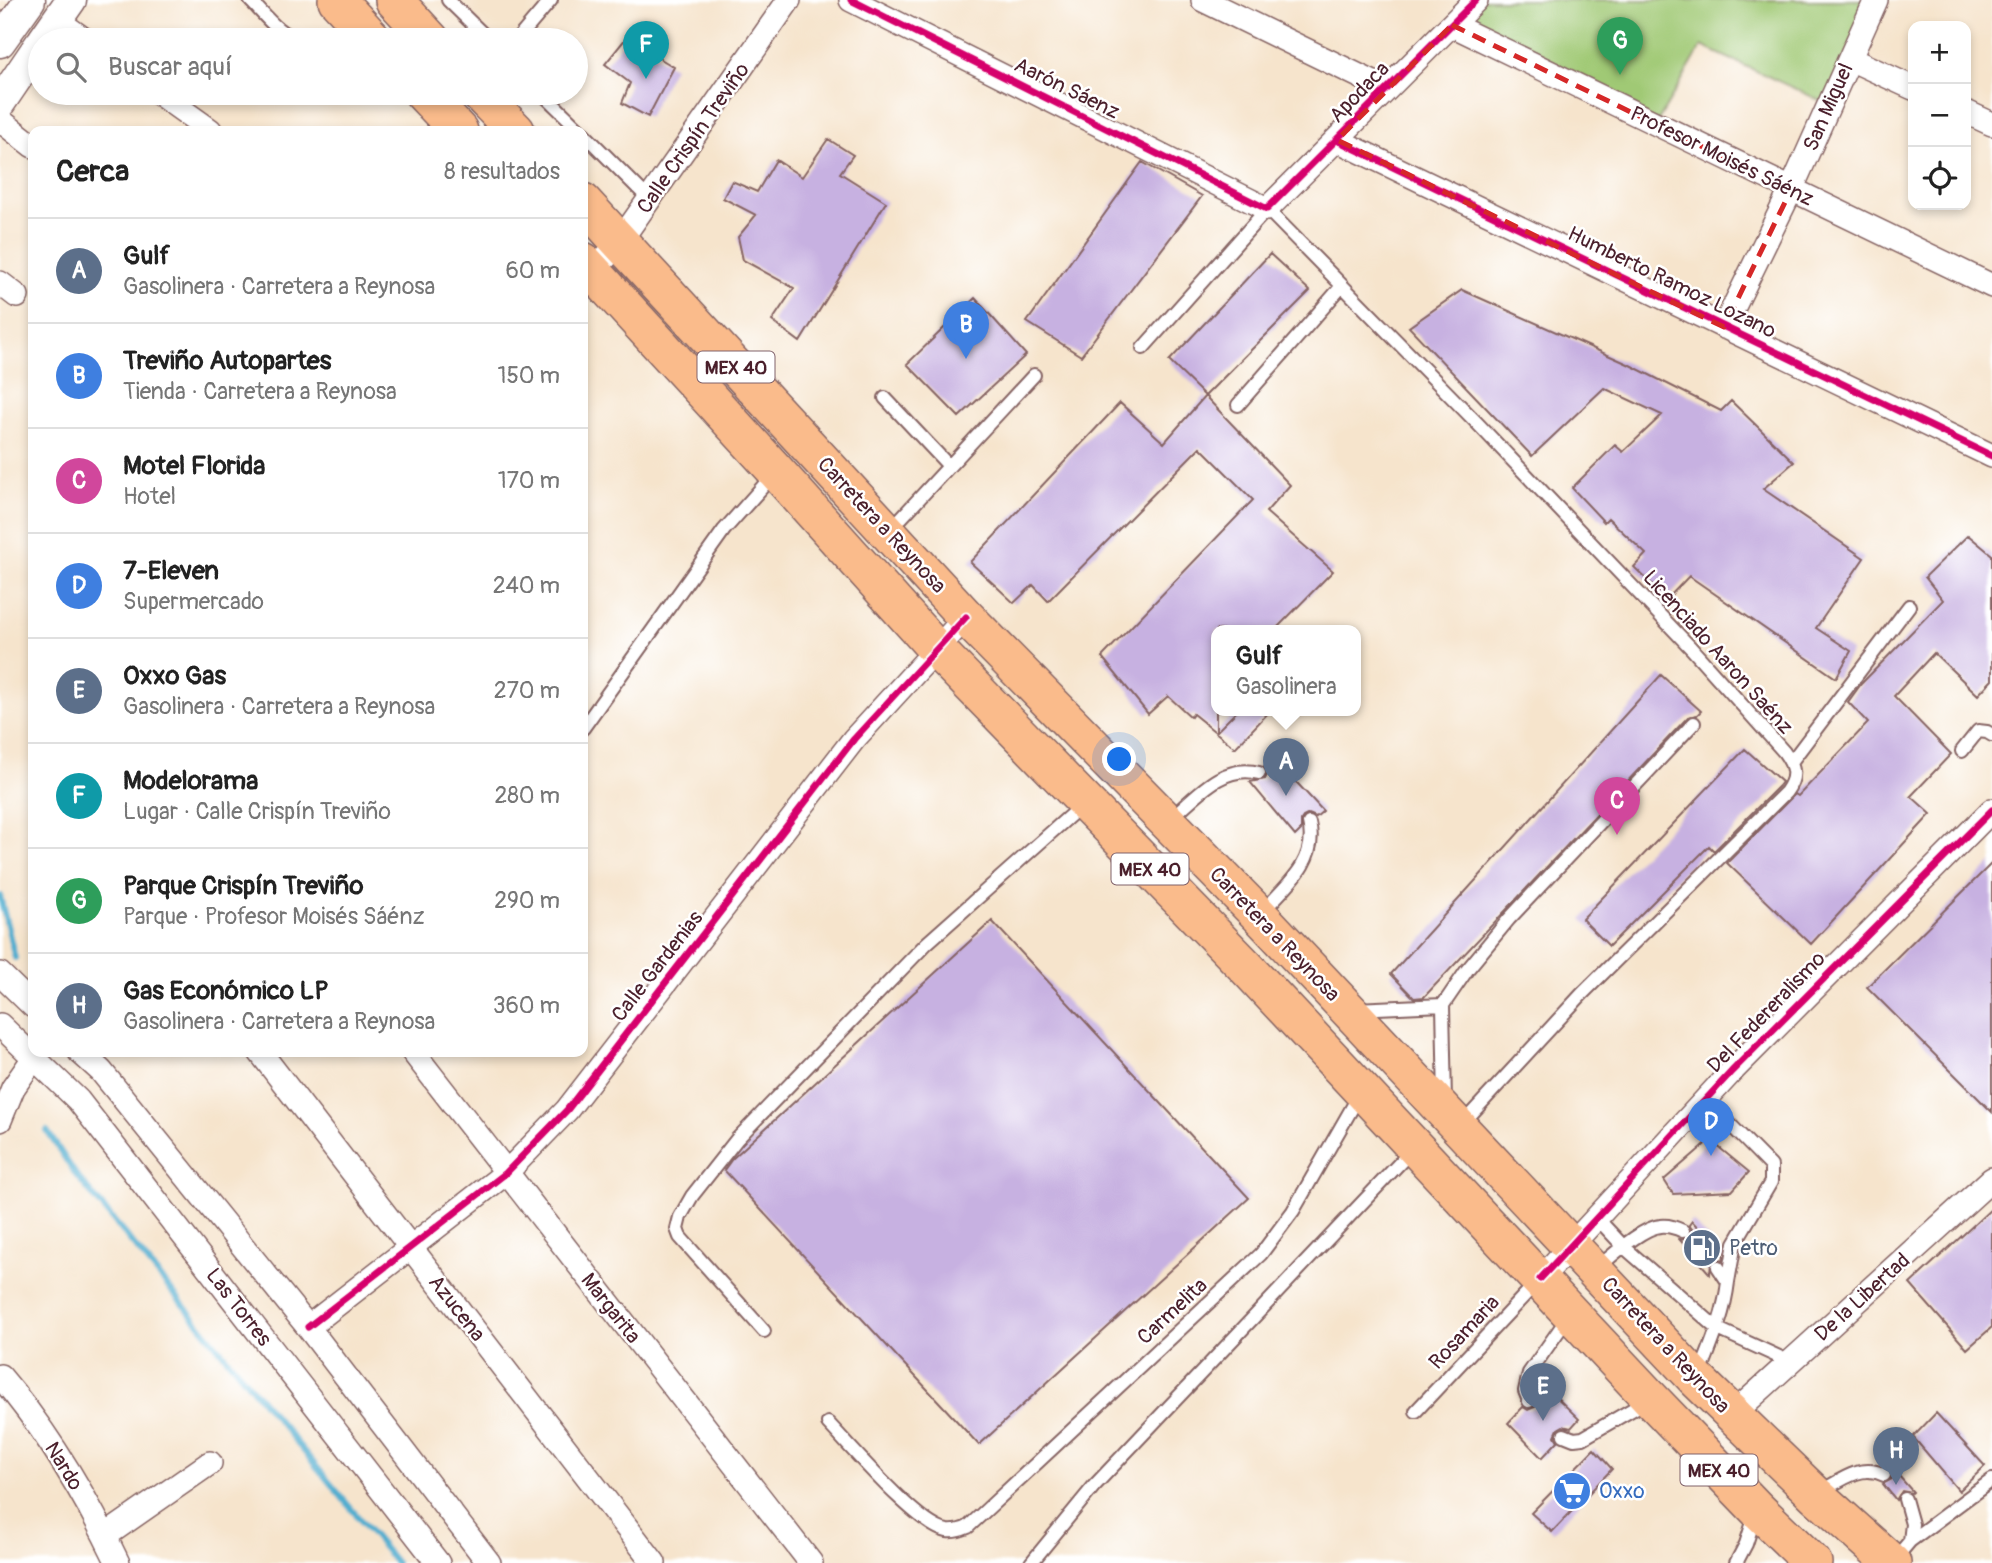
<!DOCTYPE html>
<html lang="es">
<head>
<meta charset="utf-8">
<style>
  :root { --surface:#fff; --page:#f2f2f2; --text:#222; --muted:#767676; --line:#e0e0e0; --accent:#7c3aed }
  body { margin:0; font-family:Pangolin,sans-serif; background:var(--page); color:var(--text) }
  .controls { position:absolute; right:21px; top:21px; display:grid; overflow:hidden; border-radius:14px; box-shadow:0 4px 10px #0003 }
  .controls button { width:63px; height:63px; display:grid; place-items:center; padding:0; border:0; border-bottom:2px solid var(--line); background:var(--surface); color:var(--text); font:35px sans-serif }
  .you { position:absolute; left:1120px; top:760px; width:24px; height:24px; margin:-18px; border:5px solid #fff; border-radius:50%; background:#1a73e8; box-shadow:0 0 0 10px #1a73e833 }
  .badge { display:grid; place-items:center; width:46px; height:46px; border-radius:50%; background:var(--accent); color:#fff; font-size:23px; font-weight:700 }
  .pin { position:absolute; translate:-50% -58px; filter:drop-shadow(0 2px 4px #0008) }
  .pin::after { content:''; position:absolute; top:37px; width:24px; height:21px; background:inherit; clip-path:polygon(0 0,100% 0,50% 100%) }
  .popup { position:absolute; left:1211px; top:625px; width:150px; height:91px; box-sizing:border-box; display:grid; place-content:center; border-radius:14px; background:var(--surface); filter:drop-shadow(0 2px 5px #0005); font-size:23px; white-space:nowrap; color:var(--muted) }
  .popup b { font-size:26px; color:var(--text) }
  .popup::after { content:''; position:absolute; left:50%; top:100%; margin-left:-14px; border:14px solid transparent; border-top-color:var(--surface) }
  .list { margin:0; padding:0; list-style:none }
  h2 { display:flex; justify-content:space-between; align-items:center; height:91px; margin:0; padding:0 28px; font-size:30px }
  h2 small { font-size:23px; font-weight:400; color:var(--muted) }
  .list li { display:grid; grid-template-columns:46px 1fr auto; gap:21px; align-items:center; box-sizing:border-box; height:105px; padding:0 28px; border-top:2px solid var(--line) }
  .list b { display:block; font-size:26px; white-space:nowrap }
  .list p { margin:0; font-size:23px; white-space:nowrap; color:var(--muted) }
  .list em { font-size:23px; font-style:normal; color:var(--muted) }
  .icon { flex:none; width:38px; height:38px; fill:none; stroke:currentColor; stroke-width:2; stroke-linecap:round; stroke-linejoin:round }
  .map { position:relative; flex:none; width:1992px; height:1563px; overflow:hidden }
  .search { position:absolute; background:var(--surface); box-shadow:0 4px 10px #0003; left:28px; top:28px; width:560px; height:77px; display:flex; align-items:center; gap:18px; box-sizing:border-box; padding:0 24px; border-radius:38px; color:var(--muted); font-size:26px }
  .panel { position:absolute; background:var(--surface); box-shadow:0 4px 10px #0003; left:28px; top:126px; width:560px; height:931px; border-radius:14px }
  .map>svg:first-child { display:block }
  .green { fill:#a0c974; stroke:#757450; stroke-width:2 }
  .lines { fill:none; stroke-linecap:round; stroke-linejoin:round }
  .stream { stroke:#51adcf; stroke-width:6 }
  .building { fill:#c7b1e1 }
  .service-casing { stroke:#866463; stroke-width:16 }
  .minor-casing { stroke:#866463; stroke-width:26 }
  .tertiary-casing { stroke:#866463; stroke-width:33 }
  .primary-casing { stroke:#866463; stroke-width:40 }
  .service { stroke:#fff; stroke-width:12 }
  .minor { stroke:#fff; stroke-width:23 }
  .tertiary { stroke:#fff; stroke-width:30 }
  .primary { stroke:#fabb8b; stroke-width:37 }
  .cycleway-casing { stroke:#fff; stroke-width:11 }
  .cycleway { stroke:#d6006c; stroke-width:7 }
  .marked { fill:none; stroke:#d62828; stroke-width:5; stroke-dasharray:14 9; stroke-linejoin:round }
  .labels { text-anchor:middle; stroke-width:5; stroke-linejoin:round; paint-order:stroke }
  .shield { fill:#fff; stroke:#80626b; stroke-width:2 }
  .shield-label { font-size:19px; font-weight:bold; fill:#4a1f2b }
  .street-label { font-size:21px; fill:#4a1f2b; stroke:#fff }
  .service-label { font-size:21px; fill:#4e5e75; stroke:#fff; text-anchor:start }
  .shop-label { font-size:21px; fill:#366cbe; stroke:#fff; text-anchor:start }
</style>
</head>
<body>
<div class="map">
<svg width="1992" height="1563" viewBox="0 0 1992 1563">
  <rect width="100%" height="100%" fill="#fff"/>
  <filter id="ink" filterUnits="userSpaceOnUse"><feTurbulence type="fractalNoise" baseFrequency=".0143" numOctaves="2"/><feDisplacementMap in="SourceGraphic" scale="14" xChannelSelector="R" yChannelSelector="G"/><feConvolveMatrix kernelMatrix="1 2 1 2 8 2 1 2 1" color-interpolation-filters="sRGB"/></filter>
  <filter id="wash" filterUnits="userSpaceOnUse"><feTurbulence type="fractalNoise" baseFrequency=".00686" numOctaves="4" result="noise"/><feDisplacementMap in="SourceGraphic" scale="28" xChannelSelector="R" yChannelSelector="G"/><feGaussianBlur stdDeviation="1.57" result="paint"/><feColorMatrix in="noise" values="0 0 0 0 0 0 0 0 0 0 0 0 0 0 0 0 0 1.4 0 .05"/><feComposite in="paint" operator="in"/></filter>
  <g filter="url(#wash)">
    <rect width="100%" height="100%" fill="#f6e4cc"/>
    <path class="green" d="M1476,0h399l-45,105 -128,-59 -46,78 -204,-99z"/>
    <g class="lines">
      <path class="stream" d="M0,896l15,62
        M47,1131l29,44 320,388"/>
    </g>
    <g id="blocks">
      <path class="building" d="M626,38l48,29 -26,50 -26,-14 8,-20 -25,-19z
        M828,139l25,16 -13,18 46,29 -86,140 -28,-21 22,-33 -51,-28 -5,-23 18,-22 -33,-17 9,-17 25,11 19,-32 26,17z
        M1142,162l60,34 -121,160 -54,-34z
        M1270,254l40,37 -105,105 -36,-35z
        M1462,290l166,74 93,47 10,-10 63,61 -31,27 101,69 -48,70 35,23 -15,27 -147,-102 -22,23 -33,-32 12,-13 -38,-36 -4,4 -32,-34 43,-43 8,7 39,-37 -58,-27 -72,68 -123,-129z
        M975,298l51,57 -67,62 -52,-53z
        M1205,396l85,89 -24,27 67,59 -58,59h-59v102l22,-22h33l-36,38 -42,-34 -2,3 -23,-21 -20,18 -46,-57 151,-157 -53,-53 -152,154 -15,-16 -19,18 -44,-41 150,-159 44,40z
        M1968,535l24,20v125l-14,15 -44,-42 -40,43 57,58 -40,42 20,18 -120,130 -84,-81 68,-69 3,2 70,-73 -20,-21 13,-18 82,-84 -18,-23z
        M1661,675l40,36 -4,4 -9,2 -264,280 -10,1 -23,-24z
        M1745,749l37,33 -3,4 -65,65 -5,-5 -100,100 -27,-27z
        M1274,758l49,53 -7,6 -7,-3 -6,3 -2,3v10l-6,6 -45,-54 15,-3 3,-6 -3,-6z
        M1992,863v249l-125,-125z
        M992,921l257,277 -270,247 -255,-275 8,-11z
        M1710,1140l39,32 -17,19 -59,3 -9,-14z
        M1992,1208v119l-25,22 -57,-65z
        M1692,1221l32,35 -1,4 -6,-2 -6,5 -1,11 -31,-35 6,1 6,-5 1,-6 -3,-4z
        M1543,1384l36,35 -8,9 -8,-2 -5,3 -3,7 3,5 -16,17 -34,-35 15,-16 5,3 7,-3 3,-5 -3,-9z
        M1936,1413l49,53 -26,25 -46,-54z
        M1594,1449l18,20 -60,63 -21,-19z
        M1891,1467l22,25 -1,1 -10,-2 -6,9 -13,-16 9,-5z"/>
    </g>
  </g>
  <g filter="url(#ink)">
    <use href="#blocks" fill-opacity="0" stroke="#866463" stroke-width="2"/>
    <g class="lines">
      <defs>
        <path id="service" d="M250,0c14,14 30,37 51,40
          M448,0l41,40
          M313,40l43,-14
          M517,40l34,-40
          M542,93l39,38
          M583,133l66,66
          M1143,348l124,-139 211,215 213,224 93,104c11,15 13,25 2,40l-204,202 -120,130
          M885,398l64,68
          M1238,405l104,-119
          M889,531l145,-156
          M583,728l141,-198 50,-56
          M1962,751l16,-20 9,1 5,3
          M1791,762l118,-156
          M1170,819c26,-22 52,-56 89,-46
          M1261,913c24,-26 58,-52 48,-90
          M1355,1009l88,-4
          M1706,1100l65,66v16l-36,61 -7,39
          M1445,1101l-2,-96 24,-35 42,-51 185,-196
          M1596,1217l28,30 94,82 72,33
          M1596,1269c15,-12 46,-42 65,-43 8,-1 15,2 22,5
          M764,1331l-84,-94 -3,-8 3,-12 12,-21 45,-57 190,-196 155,-138
          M1699,1376c12,-31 25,-60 29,-94l-10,-15
          M1529,1401l-4,-10 4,-18 40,-57
          M1416,1411l121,-129
          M828,1423c23,24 90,103 119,108 8,1 14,-1 21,-4l293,-273 32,-43 67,-117
          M1564,1435l10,4 9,-1 64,-37
          M1820,1492c20,-11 41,-29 64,-17
          M1905,1499l7,25 -2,17
          M1894,1560l16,-19 82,-61
          M1031,1563l63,-77 319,-337
          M1736,1563l10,-19 9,-28"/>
        <path id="minor" d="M851,0l416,209 209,-209
          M1203,0l183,89
          M57,20l28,20
          M1452,25l540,261
          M1850,59l63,29
          M158,93l52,37
          M1966,112l26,12
          M0,120l33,26
          M1337,140l655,316
          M593,272l27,-31 169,-241
          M0,283l17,13
          M1724,327l67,-137 85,-190
          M0,974l33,32
          M0,1025l78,75 360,463
          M80,1052l21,19 207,256 181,236
          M260,1052l394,511
          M413,1052l398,511
          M0,1120l13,-32 25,-36
          M1540,1279l192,-208 260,-261
          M308,1327l198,-154 61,-63 287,-371 112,-122
          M0,1376c48,56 86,120 118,187
          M1732,1415l260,-236
          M105,1536l105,-73"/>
        <path id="tertiary" d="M43,40l28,-40
          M0,42l30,-42
          M0,103l40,-59"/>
        <path id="primary" d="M337,0l37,40
          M394,0l37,40
          M423,93l36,38
          M479,93l37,38
          M583,202l383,415 293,298 438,465 119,115 76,68
          M583,261l193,210 160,178 310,318 405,432 106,110 56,54"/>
      </defs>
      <use href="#service" class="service-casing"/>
      <use href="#minor" class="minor-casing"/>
      <use href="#tertiary" class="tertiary-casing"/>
      <use href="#primary" class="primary-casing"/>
      <use href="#service" class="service"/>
      <use href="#minor" class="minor"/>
      <use href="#tertiary" class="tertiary"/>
      <use href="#primary" class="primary"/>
      <defs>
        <path id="cycleway" d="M851,0l416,209 209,-209
          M1337,140l655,316
          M1540,1279l192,-208 260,-261
          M308,1327l198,-154 61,-63 287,-371 112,-122"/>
      </defs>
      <use href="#cycleway" class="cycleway-casing"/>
      <use href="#cycleway" class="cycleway"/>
    </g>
  </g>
  <path class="marked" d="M1452,25l339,165 -67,137 -387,-187z"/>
  <defs>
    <symbol id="fuel-disc" viewBox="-11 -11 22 22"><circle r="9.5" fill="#5c6f8a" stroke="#fff"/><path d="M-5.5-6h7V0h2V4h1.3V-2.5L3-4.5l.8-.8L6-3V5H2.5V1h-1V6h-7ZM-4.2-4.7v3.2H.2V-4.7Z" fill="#fff"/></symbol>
    <symbol id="supermarket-disc" viewBox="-11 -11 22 22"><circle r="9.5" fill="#3f7fe0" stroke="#fff"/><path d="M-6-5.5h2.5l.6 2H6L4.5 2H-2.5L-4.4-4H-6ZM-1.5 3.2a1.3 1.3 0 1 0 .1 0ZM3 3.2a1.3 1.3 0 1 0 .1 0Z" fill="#fff"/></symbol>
  </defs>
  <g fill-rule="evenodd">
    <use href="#fuel-disc" x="1680" y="1226" width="44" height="44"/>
    <use href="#supermarket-disc" x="1550" y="1469" width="44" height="44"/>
  </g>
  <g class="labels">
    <g class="shield">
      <rect x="697.5" y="351.5" width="77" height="31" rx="5"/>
      <rect x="1111.5" y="853.5" width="77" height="31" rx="5"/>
      <rect x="1680.5" y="1454.5" width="77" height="31" rx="5"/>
    </g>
    <g class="shield-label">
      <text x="736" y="374">MEX 40</text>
      <text x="1150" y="876">MEX 40</text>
      <text x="1719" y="1477">MEX 40</text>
    </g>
    <g class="street-label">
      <text transform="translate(1067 88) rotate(26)" y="7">Aarón Sáenz</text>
      <text transform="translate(1359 92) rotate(-46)" y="7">Apodaca</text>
      <text transform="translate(1828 107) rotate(-66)" y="7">San Miguel</text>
      <text transform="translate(693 138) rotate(-55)" y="7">Calle Crispín Treviño</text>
      <text transform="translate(1722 156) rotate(26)" y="7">Profesor Moisés Sáénz</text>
      <text transform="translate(1672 282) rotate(26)" y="7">Humberto Ramoz Lozano</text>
      <text transform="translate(882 525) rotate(47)" y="7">Carretera a Reynosa</text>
      <text transform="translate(1718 652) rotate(48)" y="7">Licenciado Aaron Saénz</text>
      <text transform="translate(1275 934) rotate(46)" y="7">Carretera a Reynosa</text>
      <text transform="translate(657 966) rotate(-52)" y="7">Calle Gardenias</text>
      <text transform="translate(1766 1012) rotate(-46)" y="7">Del Federeralismo</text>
      <text transform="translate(1862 1297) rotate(-42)" y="7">De la Libertad</text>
      <text transform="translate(239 1307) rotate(52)" y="7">Las Torres</text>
      <text transform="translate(457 1308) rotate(52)" y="7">Azucena</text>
      <text transform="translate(611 1308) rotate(52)" y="7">Margarita</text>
      <text transform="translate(1172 1311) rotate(-43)" y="7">Carmelita</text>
      <text transform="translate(1464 1332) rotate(-47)" y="7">Rosamaria</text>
      <text transform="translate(1666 1345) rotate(47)" y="7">Carretera a Reynosa</text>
      <text transform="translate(64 1466) rotate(58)" y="7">Nardo</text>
    </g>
    <g class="service-label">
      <text x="1729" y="1255">Petro</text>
    </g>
    <g class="shop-label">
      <text x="1599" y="1498">Oxxo</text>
    </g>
  </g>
</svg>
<div class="controls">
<button>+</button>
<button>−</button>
<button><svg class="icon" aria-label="locate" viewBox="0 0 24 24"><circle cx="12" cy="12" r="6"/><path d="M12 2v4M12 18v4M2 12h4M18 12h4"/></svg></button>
</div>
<div class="you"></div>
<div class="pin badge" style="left:1286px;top:796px;background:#5c6f8a">A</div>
<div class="popup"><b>Gulf</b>Gasolinera</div>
<div class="pin badge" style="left:966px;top:359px;background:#3f7fe0">B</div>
<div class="pin badge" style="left:1617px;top:835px;background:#d1479c">C</div>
<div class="pin badge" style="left:1711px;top:1156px;background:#3f7fe0">D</div>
<div class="pin badge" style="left:1543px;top:1421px;background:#5c6f8a">E</div>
<div class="pin badge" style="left:646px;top:79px;background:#0f9aa8">F</div>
<div class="pin badge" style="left:1620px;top:75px;background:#2e9e5b">G</div>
<div class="pin badge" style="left:1896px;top:1485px;background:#5c6f8a">H</div>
<div class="search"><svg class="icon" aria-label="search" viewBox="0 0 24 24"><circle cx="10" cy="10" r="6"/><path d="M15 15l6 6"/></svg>Buscar aquí</div>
<section class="panel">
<h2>Cerca<small>8 resultados</small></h2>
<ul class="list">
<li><span class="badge" style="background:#5c6f8a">A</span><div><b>Gulf</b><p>Gasolinera · Carretera a Reynosa</p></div><em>60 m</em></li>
<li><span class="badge" style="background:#3f7fe0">B</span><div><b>Treviño Autopartes</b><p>Tienda · Carretera a Reynosa</p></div><em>150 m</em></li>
<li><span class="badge" style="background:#d1479c">C</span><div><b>Motel Florida</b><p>Hotel</p></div><em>170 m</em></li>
<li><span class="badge" style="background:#3f7fe0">D</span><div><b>7-Eleven</b><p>Supermercado</p></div><em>240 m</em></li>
<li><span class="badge" style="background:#5c6f8a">E</span><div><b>Oxxo Gas</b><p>Gasolinera · Carretera a Reynosa</p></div><em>270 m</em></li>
<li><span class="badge" style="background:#0f9aa8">F</span><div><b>Modelorama</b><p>Lugar · Calle Crispín Treviño</p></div><em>280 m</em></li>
<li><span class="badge" style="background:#2e9e5b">G</span><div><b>Parque Crispín Treviño</b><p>Parque · Profesor Moisés Sáénz</p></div><em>290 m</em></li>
<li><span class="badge" style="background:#5c6f8a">H</span><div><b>Gas Económico LP</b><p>Gasolinera · Carretera a Reynosa</p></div><em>360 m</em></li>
</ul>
</section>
</div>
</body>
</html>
